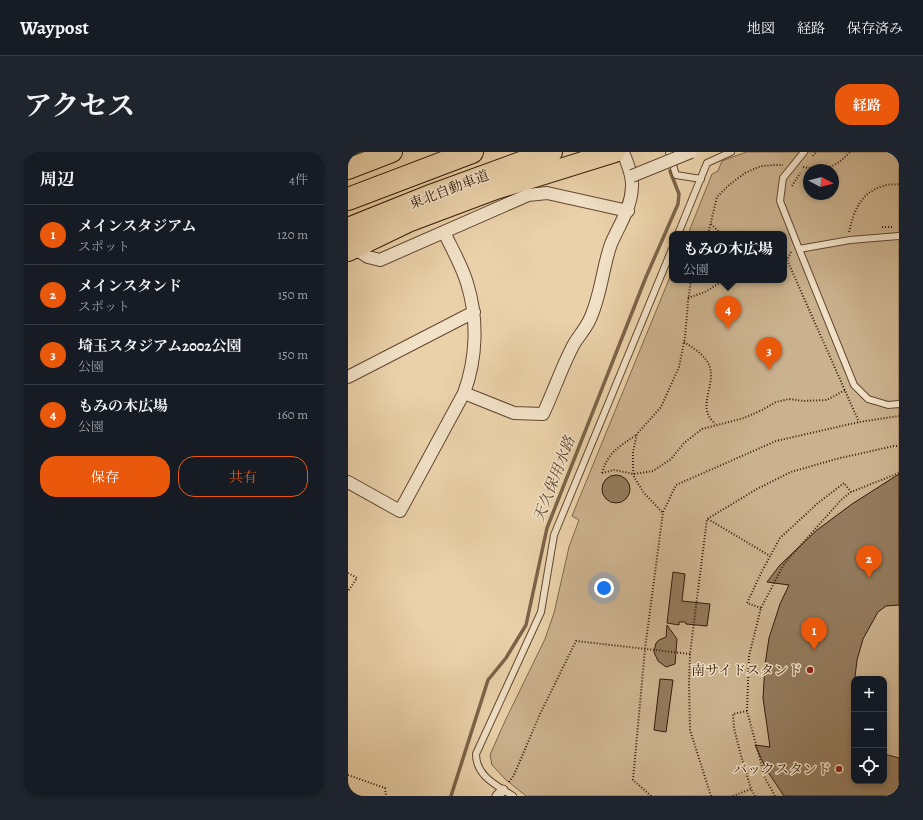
<!DOCTYPE html>
<html lang="ja">
<head>
<meta charset="utf-8">
<style>
  :root { --surface:#171b24; --page:#20242c; --text:#f1f3f6; --muted:#9ea1a6; --line:#363941; --accent:#ea580c }
  body { margin:0; font-family:Alegreya,"Noto Serif JP",serif; background:var(--page); color:var(--text) }
  .controls { position:absolute; right:12px; bottom:12px; display:grid; overflow:hidden; border-radius:8px; box-shadow:0 2px 6px #0003 }
  .controls button { width:36px; height:36px; display:grid; place-items:center; padding:0; border:0; border-bottom:1px solid var(--line); background:var(--surface); color:var(--text); font:20px sans-serif }
  .compass { position:absolute; left:455px; top:12px; width:36px; height:36px; border-radius:50%; background:var(--surface); box-shadow:0 2px 6px #0003; rotate:97deg }
  .you { position:absolute; left:256px; top:436px; width:14px; height:14px; margin:-10px; border:3px solid #fff; border-radius:50%; background:#1a73e8; box-shadow:0 0 0 6px #1a73e833 }
  .badge { display:grid; place-items:center; width:26px; height:26px; border-radius:50%; background:var(--accent); color:#fff; font-size:13px; font-weight:700 }
  .pin { position:absolute; translate:-50% -33px; filter:drop-shadow(0 1px 2px #0008) }
  .pin::after { content:''; position:absolute; top:21px; width:14px; height:12px; background:inherit; clip-path:polygon(0 0,100% 0,50% 100%) }
  .popup { position:absolute; left:321px; top:79px; width:118px; height:52px; box-sizing:border-box; display:grid; place-content:center; border-radius:8px; background:var(--surface); filter:drop-shadow(0 1px 3px #0005); font-size:13px; white-space:nowrap; color:var(--muted) }
  .popup b { font-size:15px; color:var(--text) }
  .popup::after { content:''; position:absolute; left:50%; top:100%; margin-left:-8px; border:8px solid transparent; border-top-color:var(--surface) }
  .list { margin:0; padding:0; list-style:none }
  h2 { display:flex; justify-content:space-between; align-items:center; height:52px; margin:0; padding:0 16px; font-size:17px }
  h2 small { font-size:13px; font-weight:400; color:var(--muted) }
  .list li { display:grid; grid-template-columns:26px 1fr auto; gap:12px; align-items:center; box-sizing:border-box; height:60px; padding:0 16px; border-top:1px solid var(--line) }
  .list b { display:block; font-size:15px; white-space:nowrap }
  .list p { margin:0; font-size:13px; white-space:nowrap; color:var(--muted) }
  .list em { font-size:13px; font-style:normal; color:var(--muted) }
  .actions { display:flex; gap:8px; padding:12px 16px }
  .actions a { flex:1; padding:9px 0; border:1px solid var(--accent); border-radius:16px; text-align:center; font-size:14px; color:var(--accent) }
  .actions .main { background:var(--accent); color:#fff }
  .icon { flex:none; width:22px; height:22px; fill:none; stroke:currentColor; stroke-width:2; stroke-linecap:round; stroke-linejoin:round }
  .map { position:relative; flex:none; width:551px; height:644px; overflow:hidden; border-radius:16px }
  header { display:flex; align-items:center; gap:24px; box-sizing:border-box; height:56px; padding:0 20px; background:var(--surface); border-bottom:1px solid var(--line) }
  header strong { font-size:19px }
  nav { display:flex; gap:22px; margin-inline-start:auto; font-size:14px }
  .intro { display:flex; align-items:center; justify-content:space-between; box-sizing:border-box; height:96px; padding:0 24px }
  h1 { margin:0; font-size:28px }
  .button { padding:10px 18px; border-radius:16px; background:var(--accent); color:#fff; font-size:14px; font-weight:700 }
  main { display:flex; gap:24px; padding:0 24px }
  aside { flex:1; background:var(--surface); border-radius:16px; box-shadow:0 2px 6px #0003 }
  .map>svg:first-child { display:block }
  .green { fill:#cbb28e; stroke:#80664b; fill-rule:evenodd }
  .lines { fill:none; stroke-linecap:round; stroke-linejoin:round }
  .stream { stroke:#7c6348; stroke-width:3.5 }
  .building { fill:#937a5c; stroke:#351b08 }
  .service-casing { stroke:#624830; stroke-width:8 }
  .pedestrian-casing { stroke:#624830; stroke-width:11 }
  .minor-casing { stroke:#624830; stroke-width:14 }
  .trunk-casing { stroke:#351b08; stroke-width:22 }
  .motorway-casing { stroke:#351b08; stroke-width:24 }
  .path { stroke:#351b08; stroke-width:2; stroke-dasharray:1 2; stroke-linecap:butt }
  .service { stroke:#f1e1c7; stroke-width:6 }
  .pedestrian { stroke:#f1e1c7; stroke-width:9 }
  .minor { stroke:#f1e1c7; stroke-width:12 }
  .trunk { stroke:#ead1a9; stroke-width:20 }
  .motorway { stroke:#ead1a9; stroke-width:22 }
  .minor-bridge-casing { stroke:#624830; stroke-width:14; stroke-linecap:butt }
  .minor-bridge { stroke:#f1e1c7; stroke-width:12 }
  .poi-dot { fill:#8f2418; stroke:#f1e1c7; stroke-width:1.5 }
  .labels { text-anchor:middle; stroke-width:3; stroke-linejoin:round; paint-order:stroke }
  .street-label { font-size:14px; fill:#351b08; stroke:#f1e1c7 }
  .poi-label { font-size:14px; fill:#351b08; stroke:#f1e1c7; text-anchor:end }
  .water-label { font-size:15px; font-style:italic; fill:#5f452d; stroke:#f1e1c7 }
</style>
</head>
<body>
<header>
<strong>Waypost</strong>
<nav><a>地図</a><a>経路</a><a>保存済み</a></nav>
</header>
<div class="intro"><h1>アクセス</h1><a class="button">経路</a></div>
<main>
<aside>
<h2>周辺<small>4件</small></h2>
<ul class="list">
<li><span class="badge">1</span><div><b>メインスタジアム</b><p>スポット</p></div><em>120 m</em></li>
<li><span class="badge">2</span><div><b>メインスタンド</b><p>スポット</p></div><em>150 m</em></li>
<li><span class="badge">3</span><div><b>埼玉スタジアム2002公園</b><p>公園</p></div><em>150 m</em></li>
<li><span class="badge">4</span><div><b>もみの木広場</b><p>公園</p></div><em>160 m</em></li>
</ul>
<div class="actions"><a class="main">保存</a><a>共有</a></div>
</aside>
<div class="map">
<svg width="551" height="644" viewBox="0 0 551 644">
  <rect width="100%" height="100%" fill="#ead1a9"/>
  <filter id="stains"><feTurbulence type="fractalNoise" baseFrequency=".005" numOctaves="4"/><feColorMatrix values="0 0 0 0 .2 0 0 0 0 .09 0 0 0 0 .02 0 0 0 .5 -.17"/></filter>
  <radialGradient id="worn" r=".72"><stop offset=".6" stop-color="#630" stop-opacity="0"/><stop offset="1" stop-color="#630" stop-opacity=".3"/></radialGradient>
  <path class="green" d="M398,0h153v644h-373l-21,-17 -13,-14 -2,-10 15,-34 40,-82 9,-26 15,-66 10,-27 -7,-4 100,-244v8h112v-46h-96l24,-60 6,-3 4,-10zM461,18h24v24h-24zM506,527h30v102h-30z"/>
  <g class="lines">
    <path class="stream" d="M103,644l37,-116 18,-22 20,-33 21,-97 99,-251 32,-73 1,-10 -9,-23"/>
  </g>
  <path class="building" d="M551,322v131l-13,1 -8,6 -15,27 -6,21 -4,34 1,9v78h30v-27l15,4v38h-115l-18,-27 -11,-24 15,2 -7,-49 2,-33 4,-27 11,-34 9,-19 -22,-3 13,-17 37,-35 35,-26z
    M254 337a14 14 0 1 1 28 0a14 14 0 1 1-28 0Z
    M325,420l12,2 -3,27 28,3 -3,22 -21,-2 -1,-2h-6v3l-12,-2z
    M319,473l10,14 -2,25 -9,3 -8,-6 -4,-9 2,-9 3,-3 7,-3z
    M312,527l13,1 -7,52 -12,-2z"/>
  <g class="lines">
    <defs>
      <path id="service" d="M321,0l7,23 25,4
        M330,82l29,-71 24,-11
        M551,84l-49,4 -51,9 55,136 14,14 20,6 11,-1
        M451,97l-19,-48 3,-23 21,-26
        M165,644c-17,-11 -37,-20 -37,-42l65,-142 13,-77 118,-286"/>
      <path id="pedestrian" d="M149,644l6,-6"/>
      <path id="minor" d="M6,96l14,9 12,3 148,-65 19,-2 81,18
        M0,225l126,-65
        M116,241l50,20 29,1c11,-23 19,-48 31,-70 5,-8 11,-15 15,-23 12,-24 13,-52 22,-77 8,-19 20,-35 21,-57 1,-12 -5,-24 -9,-35
        M0,330l52,29 64,-118c13,-35 14,-75 3,-110 -5,-17 -15,-34 -23,-51"/>
      <path id="trunk" d="M0,17l44,-17
        M0,99l60,-29 88,-33 119,-37"/>
      <path id="motorway" d="M0,47l124,-47
        M0,77l85,-34 118,-43"/>
    </defs>
    <use href="#service" class="service-casing"/>
    <use href="#pedestrian" class="pedestrian-casing"/>
    <use href="#minor" class="minor-casing"/>
    <use href="#trunk" class="trunk-casing"/>
    <use href="#motorway" class="motorway-casing"/>
    <path class="path" d="M465,4l3,-4
      M455,15c22,4 32,1 47,-15
      M444,34l8,-13
      M363,72l10,10
      M534,75h10
      M501,80c5,-21 11,-39 34,-46 5,-2 11,-1 16,-2
      M360,82l9,-37 12,-12 16,-12 16,-7 14,-1h8
      M443,100l-4,8 72,162
      M340,146l17,-6 16,-10 1,-2
      M336,190c9,6 21,13 25,23 7,15 -7,35 -1,49 1,4 5,7 7,10
      M254,321l12,-3 20,4 19,-3 18,-12 13,-16 18,-14 42,-11 18,-8 14,-8 13,-3 15,2 23,-1 18,-10
      M254,321c6,-21 17,-26 34,-38
      M314,360l-18,-19 -10,-16 -1,-8v-17l4,-18 24,-27 18,-40 6,-30 3,-35 3,-22
      M360,367l62,37
      M0,421l9,5 -9,13
      M413,456l-14,-5 15,-32 18,-33 38,-35 26,-20 7,9
      M399,559l-14,3 1,14 6,24 11,37 4,7
      M0,623l37,13 1,8
      M161,630l5,-7 26,-61 36,-73 114,13
      M303,644l-18,-16 12,-131 18,-137 13,-27 100,-44 83,-19 40,-6
      M363,644l-21,-66 -1,-46 1,-30 17,-135 50,-30 34,-17 45,-13 58,-13h5
      M385,644l18,-7
      M427,644l-10,-18 -18,-67 2,-55 12,-48 23,-44 57,-64 10,-8 48,-19"/>
    <use href="#service" class="service"/>
    <use href="#pedestrian" class="pedestrian"/>
    <use href="#minor" class="minor"/>
    <use href="#trunk" class="trunk"/>
    <use href="#motorway" class="motorway"/>
    <defs>
      <path id="minor-bridge" d="M284,24l59,-24"/>
    </defs>
    <use href="#minor-bridge" class="minor-bridge-casing"/>
    <use href="#minor-bridge" class="minor-bridge"/>
  </g>
  <g class="poi-dot">
    <circle cx="462" cy="518" r="4"/>
    <circle cx="491" cy="617" r="4"/>
  </g>
  <g class="labels">
    <g class="street-label">
      <text transform="translate(101 37) rotate(-21)" y="5">東北自動車道</text>
    </g>
    <g class="poi-label">
      <text x="454" y="523">南サイドスタンド</text>
      <text x="483" y="622">バックスタンド</text>
    </g>
    <g class="water-label">
      <text transform="translate(206 327) rotate(-69)" y="5">天久保用水路</text>
    </g>
  </g>
  <rect width="100%" height="100%" filter="url(#stains)"/>
  <rect width="100%" height="100%" fill="url(#worn)"/>
</svg>
<div class="controls">
<button>+</button>
<button>−</button>
<button><svg class="icon" aria-label="locate" viewBox="0 0 24 24"><circle cx="12" cy="12" r="6"/><path d="M12 2v4M12 18v4M2 12h4M18 12h4"/></svg></button>
</div>
<svg class="compass" viewBox="-18 -18 36 36"><path d="M0-13l5 13h-10z" fill="#e53935"/><path d="M0 13l5-13h-10z" fill="#9ea1a6"/></svg>
<div class="you"></div>
<div class="pin badge" style="left:466px;top:498px">1</div>
<div class="pin badge" style="left:521px;top:426px">2</div>
<div class="pin badge" style="left:421px;top:218px">3</div>
<div class="pin badge" style="left:380px;top:177px">4</div>
<div class="popup"><b>もみの木広場</b>公園</div>
</div>
</main>
</body>
</html>
